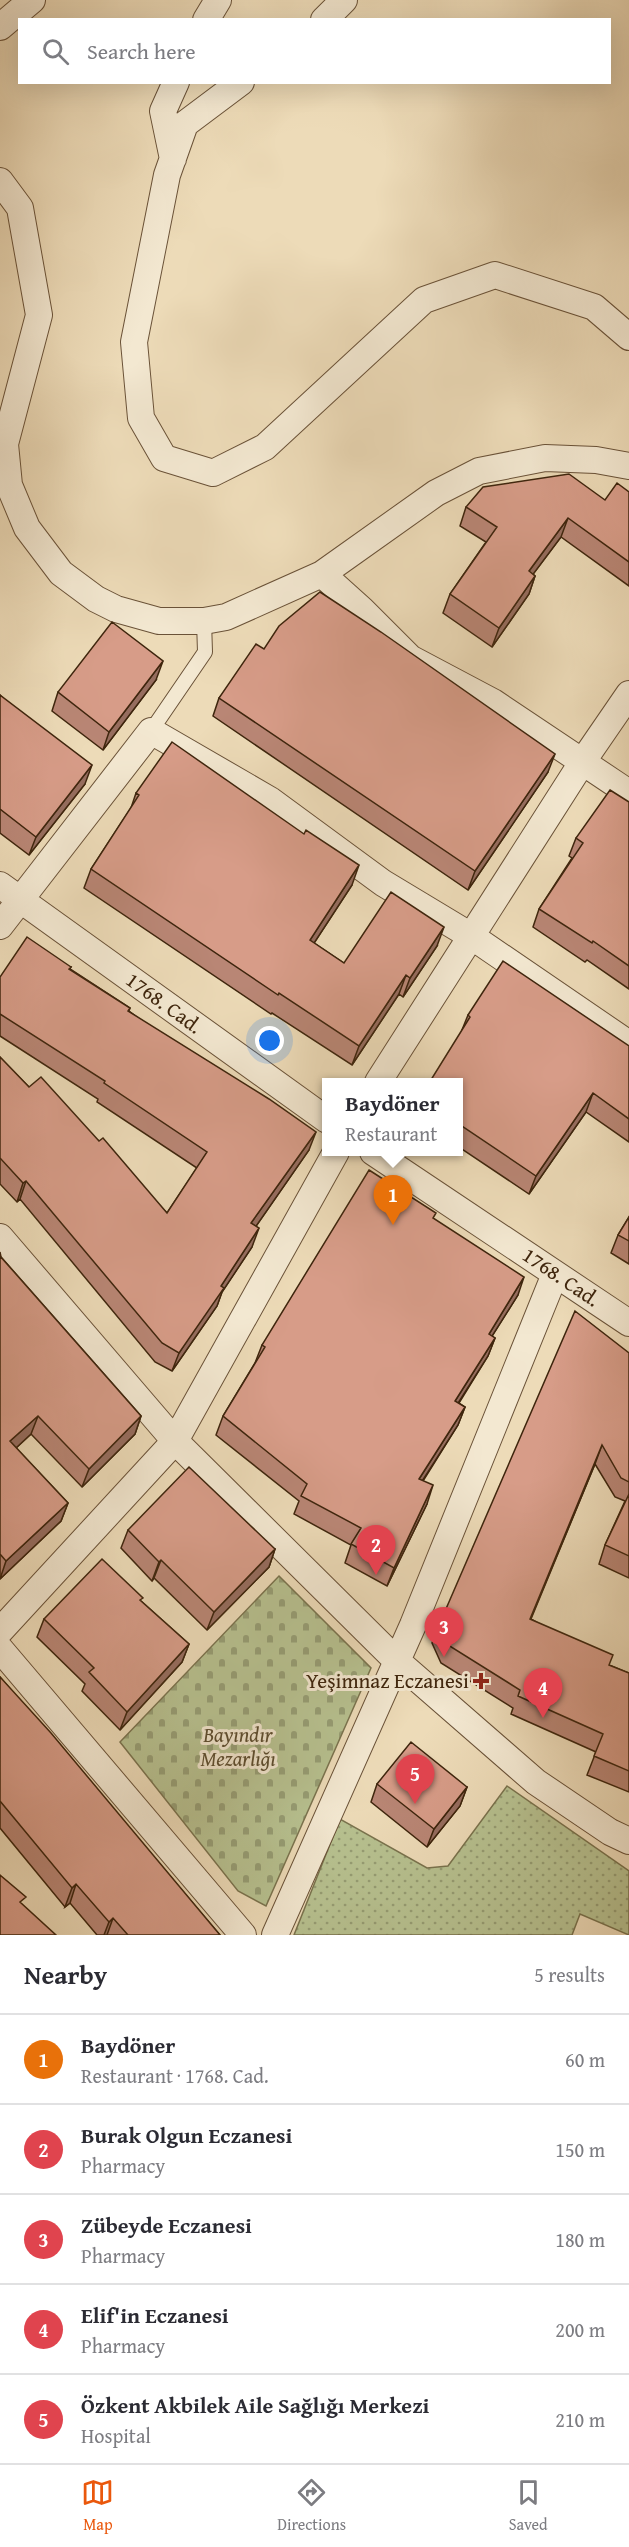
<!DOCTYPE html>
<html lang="en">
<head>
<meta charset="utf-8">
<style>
  :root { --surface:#fff; --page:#f2f2f3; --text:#2b2b33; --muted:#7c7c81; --line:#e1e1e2; --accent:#ea580c }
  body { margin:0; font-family:"Gentium Book Plus",serif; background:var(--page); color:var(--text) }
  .you { position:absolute; left:270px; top:1041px; width:21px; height:21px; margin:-15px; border:4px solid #fff; border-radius:50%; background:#1a73e8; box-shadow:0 0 0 9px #1a73e833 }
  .badge { display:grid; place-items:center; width:39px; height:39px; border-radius:50%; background:var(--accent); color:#fff; font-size:20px; font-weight:700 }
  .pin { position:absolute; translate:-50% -50px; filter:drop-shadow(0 2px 3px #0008) }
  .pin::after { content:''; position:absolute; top:32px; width:21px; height:18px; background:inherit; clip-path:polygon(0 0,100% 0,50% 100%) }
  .popup { position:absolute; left:322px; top:1078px; width:141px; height:78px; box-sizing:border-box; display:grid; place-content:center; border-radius:0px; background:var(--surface); filter:drop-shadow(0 2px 4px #0005); font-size:20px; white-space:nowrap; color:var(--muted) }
  .popup b { font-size:22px; color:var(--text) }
  .popup::after { content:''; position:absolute; left:50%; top:100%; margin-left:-12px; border:12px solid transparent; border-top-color:var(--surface) }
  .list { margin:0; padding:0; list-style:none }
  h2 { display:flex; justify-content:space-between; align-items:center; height:78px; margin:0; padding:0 24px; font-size:26px }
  h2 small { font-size:20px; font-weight:400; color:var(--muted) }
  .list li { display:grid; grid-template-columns:39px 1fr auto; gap:18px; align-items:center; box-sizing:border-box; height:90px; padding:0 24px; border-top:2px solid var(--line) }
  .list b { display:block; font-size:22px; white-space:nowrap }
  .list p { margin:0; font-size:20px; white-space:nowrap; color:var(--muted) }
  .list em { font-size:20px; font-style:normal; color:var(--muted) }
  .icon { flex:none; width:33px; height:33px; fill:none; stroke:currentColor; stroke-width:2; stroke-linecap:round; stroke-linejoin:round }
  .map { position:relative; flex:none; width:629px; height:1935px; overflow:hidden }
  .search { position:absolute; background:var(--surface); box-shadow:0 6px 24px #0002; left:18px; right:18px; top:18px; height:66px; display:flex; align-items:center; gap:15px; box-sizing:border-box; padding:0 21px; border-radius:0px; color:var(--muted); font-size:22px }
  .sheet { height:528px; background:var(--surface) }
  nav { display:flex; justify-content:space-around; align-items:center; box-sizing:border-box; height:84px; border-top:2px solid var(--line); background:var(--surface); font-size:16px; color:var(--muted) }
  nav a { display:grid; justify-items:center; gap:3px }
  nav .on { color:var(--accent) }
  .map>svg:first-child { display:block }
  .grass { fill:url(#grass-dots); stroke:#7a734e; stroke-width:1.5 }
  .cemetery { fill:url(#cemetery-stones); stroke:#7a734e; stroke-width:1.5 }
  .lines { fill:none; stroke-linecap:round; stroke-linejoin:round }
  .lane-casing { stroke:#6a5238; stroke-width:16 }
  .street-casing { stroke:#6a5238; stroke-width:28 }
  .lane { stroke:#f3e8d1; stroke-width:14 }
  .street { stroke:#f3e8d1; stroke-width:26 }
  .wall { fill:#b98675; stroke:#3e250d; stroke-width:1.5 }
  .shaded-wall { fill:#966d5f; stroke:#3e250d; stroke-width:1.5 }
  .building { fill:#d79c88; stroke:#3e250d; stroke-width:1.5 }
  .poi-dot { fill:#8f2418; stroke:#f3e8d1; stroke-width:2 }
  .labels { text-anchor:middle; stroke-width:6; stroke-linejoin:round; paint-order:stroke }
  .street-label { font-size:21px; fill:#3e250d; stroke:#f3e8d1 }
  .poi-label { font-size:21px; fill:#3e250d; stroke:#f3e8d1; text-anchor:end }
  .park-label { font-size:21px; font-style:italic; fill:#5c4c2e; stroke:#f3e8d1 }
</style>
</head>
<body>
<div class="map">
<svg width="629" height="1935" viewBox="0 0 629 1935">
  <defs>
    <pattern id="grass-dots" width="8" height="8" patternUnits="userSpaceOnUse" patternTransform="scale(1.5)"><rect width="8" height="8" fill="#b7c190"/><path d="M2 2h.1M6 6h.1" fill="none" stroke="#969d74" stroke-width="1.8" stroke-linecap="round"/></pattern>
    <pattern id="cemetery-stones" width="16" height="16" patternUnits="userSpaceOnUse" patternTransform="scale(1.5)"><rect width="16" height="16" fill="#b7c190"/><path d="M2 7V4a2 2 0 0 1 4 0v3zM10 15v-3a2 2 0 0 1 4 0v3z" fill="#969d74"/></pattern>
  </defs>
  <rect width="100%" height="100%" fill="#eddbb8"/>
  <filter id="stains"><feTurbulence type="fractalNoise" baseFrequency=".00333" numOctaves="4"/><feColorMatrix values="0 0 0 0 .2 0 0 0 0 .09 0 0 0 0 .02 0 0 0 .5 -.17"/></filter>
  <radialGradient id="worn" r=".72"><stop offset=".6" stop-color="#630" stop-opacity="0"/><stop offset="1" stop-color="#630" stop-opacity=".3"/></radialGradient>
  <path class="grass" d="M507,1786l122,85v64l-49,-21 -8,21h-278l46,-116 87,49 21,-2z"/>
  <path class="cemetery" d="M279,1576l92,92 -105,238 -28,-15 -118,-149z"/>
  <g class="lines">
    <defs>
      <path id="lane" d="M151,731l54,-79 -1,-31"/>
      <path id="street" d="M206,20l12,-20
        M324,20l20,-20
        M0,27l32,-27
        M241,82l-56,42 -18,51 -33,167 7,76 23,40 49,15 52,-26 159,-147 71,-25 99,32 35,30
        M173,159l-10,-48 13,-29
        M0,181l20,27 19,107 -34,129 4,41 18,43 34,45 35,26 20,10 43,12h45l22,-4 96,-43 114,-81 43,-22 66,-13 51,2 33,6
        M322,574l40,36 48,48 83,44 136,91
        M0,885l327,235
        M0,926l151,-195 119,69 113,83 88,53 158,108
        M378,1082l205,-321 46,-67
        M373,1152l256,171
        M0,1237l175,204 222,220 139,121 74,50 19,9
        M0,1631l175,-190 161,-289
        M0,1649l243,286
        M275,1935l138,-310 142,-351"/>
    </defs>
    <use href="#lane" class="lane-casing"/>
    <use href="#street" class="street-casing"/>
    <use href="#lane" class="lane"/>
    <use href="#street" class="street"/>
  </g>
  <path class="wall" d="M629,492v94l-68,-49 -28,37 2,2 -6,18 -37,53 -49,-34 7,-19 36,-52 -26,-16 6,-19 139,-7z
    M264,649l284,123 -80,118 -255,-174 6,-18z
    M156,680l-53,70 -51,-39 6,-19z
    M0,695l85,89 -56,71 -29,-22z
    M136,793l216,92 -38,58 30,20 93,-17 -34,51 -4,-3 -47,71 -80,-52 -1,1 -187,-126 7,-19 40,-61z
    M629,802v187l-42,-29 -2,2 -52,-35 6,-18 33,-51 -3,-2 7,-18z
    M71,967l-1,2 60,39 -1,3 180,139 -53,76 -4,21 -30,45 -5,14 -45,65 -17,-9 -135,-163 -3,3 -17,-18v-127l29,30 70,54 68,72 30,-45 -100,-66 1,-3 -98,-63v-59z
    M468,1015l161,31v96l-43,-30 -57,82 -70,-47v-64l3,-53z
    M629,1217v47l-18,-11 7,-18z
    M434,1219l84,76 -26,41 3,2 -7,18 -29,47 6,4 -7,18 -35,56 4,23 -40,82 -42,-23 6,-18 -57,-31 5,-13 -83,-66 7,-19 32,-53 7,-18z
    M0,1252l1,5 140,159 -6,18 -53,53 -51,-53 -15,14 52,55 -7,18 -61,58z
    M629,1353v225l-30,-14 6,-19 20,-44 -10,-4 -20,-33 -64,155 78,46 20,8v119l-42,-17 9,-23 -85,-38 2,-6 -72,-45 -9,-20 7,-18z
    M128,1530l147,19 -6,18 -62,63 -53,-52 -2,3 -31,-33z
    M141,1601l48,43 -7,18 -62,68 -38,-39 3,-7 -48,-47 7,-18z
    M0,1677l220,258h-123l-27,-32 -5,4 -65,-79z
    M377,1784l90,3 -7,19 -33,41 -56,-45z"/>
  <path class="shaded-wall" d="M568,518l-7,19 -39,52 7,-18z
    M535,576l-6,18 -37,53 7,-19z
    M163,661l-7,19 -53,70 6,-18z
    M555,754l-7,18 -80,118 7,-19z
    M92,765l-7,19 -56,71 7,-18z
    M359,865l-7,20 -49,75 7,-20z
    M444,927l-7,19 -34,51 7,-19z
    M406,975l-7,19 -47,71 7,-19z
    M593,1093l-7,19 -57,82 7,-18z
    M316,1132l-7,18 -64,92 6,-19z
    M26,1181l-6,18 -3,3 6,-19z
    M259,1228l-7,19 -30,45 -5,14 -45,65 7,-18 42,-67z
    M524,1277l-6,18 -36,57 7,-18z
    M495,1338l-7,18 -40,63 7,-18z
    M465,1407l-7,18 -46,72 7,-18z
    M38,1416l-7,18 -28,26 7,-19z
    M141,1416l-6,18 -53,53 7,-18z
    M602,1445l-7,19 -72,173 7,-18z
    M433,1485l-6,19 -40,82 7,-18z
    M68,1503l-7,18 -61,58 6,-18z
    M275,1549l-6,18 -62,63 7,-18z
    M161,1560l-7,18 -2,3 7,-19z
    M189,1644l-7,18 -62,68 7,-18z
    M467,1787l-7,19 -33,41 7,-18z
    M76,1884l-6,19 -5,4 7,-19z
    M113,1918l-6,17h-3l5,-13z"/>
  <path class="building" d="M569,474l36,26 12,-17 12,9v70l-61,-44 -39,53 6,5 -36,52 -49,-34 47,-67 -31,-20 17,-20z
    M320,592l61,40 174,122 -80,117 -256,-173 37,-54 8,5 15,-23z
    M112,622l51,39 -54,71 -51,-40z
    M0,695l92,70 -56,72 -36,-28z
    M172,742l132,92 2,-4 53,35 -49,75 34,23 47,-71 53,35 -34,51 -4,-3 -47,71 -80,-53 -1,2 -187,-126 48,-74 -3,-2z
    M610,790l19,12v164l-36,-25 -1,2 -53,-34 44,-66 -7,-5z
    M27,937l44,30 -2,2 61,39 -2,3 141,88 47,33 -65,91 8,5 -38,58 3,2 -45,65 -17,-10 -136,-162 -3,2 -23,-25v-101l29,30 12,-10 58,64 4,-3 64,75 40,-61 -103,-69 1,-2 -105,-67v-37z
    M503,961l126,85v73l-36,-26 -57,83 -77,-52v-41h-30l41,-66 -2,-2z
    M369,1170l67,43 -3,5 91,59 -35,57 6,4 -40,63 10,6 -46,72 14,6 -39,83 -43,-24 10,-16 -60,-32 6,-12 -84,-68 42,-69 -3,-2z
    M629,1217v24l-11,-6z
    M0,1256l141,160 -52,53 -51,-53 -28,25 58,62 -62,58 -6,-7z
    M575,1311l54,42v129l-8,-4 -19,-33 -72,174 83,36 -4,10 20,8v98l-35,-15 9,-22 -85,-38 2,-6 -72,-45 -9,-20z
    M189,1467l86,82 -61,63 -53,-52 -2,2 -31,-32z
    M629,1494v62l-24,-11z
    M102,1559l41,39 -3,2 49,44 -62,68 -38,-40 5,-4 -50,-49z
    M0,1677l51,56 169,202h-92l-15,-17 -4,4 -33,-38 -4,4 -72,-87z
    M411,1742l56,45 -33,42 -57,-45z
    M0,1875l26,22 -6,5 36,33h-56z"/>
  <path class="poi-dot" d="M478 1672h6v6h6v6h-6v6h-6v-6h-6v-6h6z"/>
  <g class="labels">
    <g class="street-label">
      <text transform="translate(164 1003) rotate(36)" y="7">1768. Cad.</text>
      <text transform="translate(561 1277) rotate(34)" y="7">1768. Cad.</text>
    </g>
    <g class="poi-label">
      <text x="469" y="1688">Yeşimnaz Eczanesi</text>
    </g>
    <g class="park-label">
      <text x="238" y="1742">Bayındır<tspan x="238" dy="24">Mezarlığı</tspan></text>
    </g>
  </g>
  <rect width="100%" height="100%" filter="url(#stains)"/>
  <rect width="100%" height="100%" fill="url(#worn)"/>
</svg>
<div class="you"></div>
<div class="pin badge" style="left:393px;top:1225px;background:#e8710a">1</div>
<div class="popup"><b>Baydöner</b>Restaurant</div>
<div class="pin badge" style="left:376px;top:1575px;background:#e0444e">2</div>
<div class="pin badge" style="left:444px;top:1657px;background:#e0444e">3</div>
<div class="pin badge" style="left:543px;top:1718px;background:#e0444e">4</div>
<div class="pin badge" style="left:415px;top:1804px;background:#e0444e">5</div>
<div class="search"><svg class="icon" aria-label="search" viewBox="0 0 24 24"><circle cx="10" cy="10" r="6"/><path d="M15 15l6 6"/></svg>Search here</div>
</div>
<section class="sheet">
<h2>Nearby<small>5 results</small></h2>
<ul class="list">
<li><span class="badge" style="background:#e8710a">1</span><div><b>Baydöner</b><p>Restaurant · 1768. Cad.</p></div><em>60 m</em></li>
<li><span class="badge" style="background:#e0444e">2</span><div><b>Burak Olgun Eczanesi</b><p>Pharmacy</p></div><em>150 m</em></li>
<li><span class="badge" style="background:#e0444e">3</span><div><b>Zübeyde Eczanesi</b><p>Pharmacy</p></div><em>180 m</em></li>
<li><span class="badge" style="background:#e0444e">4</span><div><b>Elif'in Eczanesi</b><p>Pharmacy</p></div><em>200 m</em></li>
<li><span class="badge" style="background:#e0444e">5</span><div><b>Özkent Akbilek Aile Sağlığı Merkezi</b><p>Hospital</p></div><em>210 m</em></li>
</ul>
</section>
<nav>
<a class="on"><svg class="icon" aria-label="map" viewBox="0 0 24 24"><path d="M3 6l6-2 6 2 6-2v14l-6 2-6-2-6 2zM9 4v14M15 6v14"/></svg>Map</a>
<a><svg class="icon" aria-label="directions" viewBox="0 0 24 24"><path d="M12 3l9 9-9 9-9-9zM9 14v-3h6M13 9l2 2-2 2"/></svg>Directions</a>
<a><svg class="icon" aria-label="saved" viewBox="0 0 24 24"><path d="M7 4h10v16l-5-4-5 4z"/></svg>Saved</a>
</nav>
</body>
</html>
